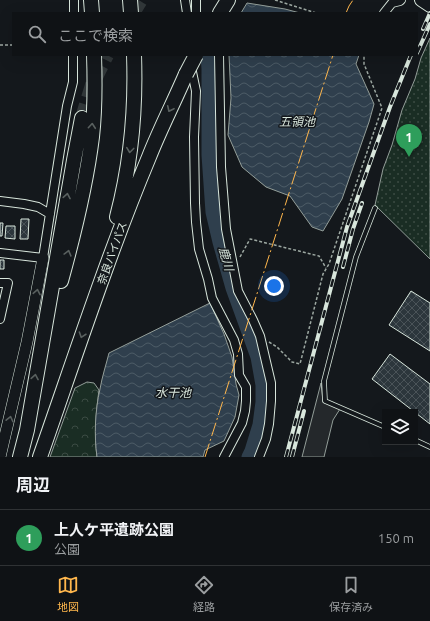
<!DOCTYPE html>
<html lang="ja">
<head>
<meta charset="utf-8">
<style>
  :root { --surface:#0f1215; --page:#181b1e; --text:#f1f3f6; --muted:#9b9ea0; --line:#2f3234; --accent:#ffb74d }
  body { margin:0; font-family:Ubuntu,"Noto Sans JP",sans-serif; background:var(--page); color:var(--text) }
  .controls { position:absolute; right:12px; bottom:12px; display:grid; overflow:hidden; border-radius:0px; box-shadow:0 4px 16px #0002 }
  .controls button { width:36px; height:36px; display:grid; place-items:center; padding:0; border:0; border-bottom:1px solid var(--line); background:var(--surface); color:var(--text); font:20px sans-serif }
  .you { position:absolute; left:274px; top:286px; width:14px; height:14px; margin:-10px; border:3px solid #fff; border-radius:50%; background:#1a73e8; box-shadow:0 0 0 6px #1a73e833 }
  .badge { display:grid; place-items:center; width:26px; height:26px; border-radius:50%; background:var(--accent); color:#fff; font-size:13px; font-weight:700 }
  .pin { position:absolute; translate:-50% -33px; filter:drop-shadow(0 1px 2px #0008) }
  .pin::after { content:''; position:absolute; top:21px; width:14px; height:12px; background:inherit; clip-path:polygon(0 0,100% 0,50% 100%) }
  .list { margin:0; padding:0; list-style:none }
  h2 { display:flex; justify-content:space-between; align-items:center; height:52px; margin:0; padding:0 16px; font-size:17px }
  h2 small { font-size:13px; font-weight:400; color:var(--muted) }
  .list li { display:grid; grid-template-columns:26px 1fr auto; gap:12px; align-items:center; box-sizing:border-box; height:56px; padding:0 16px; border-top:1px solid var(--line) }
  .list b { display:block; font-size:15px; white-space:nowrap }
  .list p { margin:0; font-size:13px; white-space:nowrap; color:var(--muted) }
  .list em { font-size:13px; font-style:normal; color:var(--muted) }
  .icon { flex:none; width:22px; height:22px; fill:none; stroke:currentColor; stroke-width:2; stroke-linecap:round; stroke-linejoin:round }
  .map { position:relative; flex:none; width:430px; height:457px; overflow:hidden }
  .search { position:absolute; background:var(--surface); box-shadow:0 4px 16px #0002; left:12px; right:12px; top:12px; height:44px; display:flex; align-items:center; gap:10px; box-sizing:border-box; padding:0 14px; border-radius:0px; color:var(--muted); font-size:15px }
  .sheet { height:108px; background:var(--surface) }
  nav { display:flex; justify-content:space-around; align-items:center; box-sizing:border-box; height:56px; border-top:1px solid var(--line); background:var(--surface); font-size:11px; color:var(--muted) }
  nav a { display:grid; justify-items:center; gap:2px }
  nav .on { color:var(--accent) }
  .map>svg:first-child { display:block }
  .forest { fill:url(#forest-crowns); stroke:#939e99 }
  .park { fill:url(#park-dots); stroke:#939e99 }
  .parking { fill:#24282b; stroke:#939e99 }
  .water { fill:url(#water-waves); stroke:#939e99 }
  .lines { fill:none; stroke-linecap:round; stroke-linejoin:round }
  .river { stroke:#2f3f4d; stroke-width:15 }
  .building { fill:url(#building-cross-hatch); stroke:#d8e6dc }
  .highway-tunnel { stroke:#313739; stroke-width:14; stroke-dasharray:14 7; stroke-linecap:butt }
  .lane-casing { stroke:#d8e6dc; stroke-width:5.5 }
  .street-casing { stroke:#d8e6dc; stroke-width:10 }
  .secondary-casing { stroke:#d8e6dc; stroke-width:12 }
  .primary-casing { stroke:#d8e6dc; stroke-width:14 }
  .highway-casing { stroke:#d8e6dc; stroke-width:16 }
  .path { stroke:#9da8a2; stroke-width:1.5; stroke-dasharray:3 2; stroke-linecap:butt }
  .lane { stroke:#14181c; stroke-width:4 }
  .street { stroke:#14181c; stroke-width:8 }
  .secondary { stroke:#14181c; stroke-width:11 }
  .primary { stroke:#14181c; stroke-width:12 }
  .highway { stroke:#14181c; stroke-width:14 }
  .rail-casing { stroke:#d8e6dc; stroke-width:4 }
  .rail { stroke:#14181c; stroke-width:2.5; stroke-dasharray:8; stroke-linecap:butt }
  .highway-bridge-casing { stroke:#d8e6dc; stroke-width:16; stroke-linecap:butt }
  .highway-bridge { stroke:#14181c; stroke-width:14 }
  .power { stroke:#ffb74d; stroke-width:1; stroke-dasharray:14 3 2 3; stroke-linecap:butt }
  .oneway { stroke:#59605f }
  .labels { text-anchor:middle; stroke-width:3; stroke-linejoin:round; paint-order:stroke }
  .street-label { font-size:11px; fill:#d8e6dc; stroke:#14181c }
  .water-label { font-size:12px; font-style:italic; fill:#d8e6dc; stroke:#14181c }
</style>
</head>
<body>
<div class="map">
<svg width="430" height="457" viewBox="0 0 430 457">
  <defs>
    <pattern id="forest-crowns" width="20" height="18" patternUnits="userSpaceOnUse"><rect width="20" height="18" fill="#1a2d24"/><path d="M2 6a3 3 0 1 1 6 0M12 15a3 3 0 1 1 6 0" fill="none" stroke="#3b4b43"/></pattern>
    <pattern id="park-dots" width="8" height="8" patternUnits="userSpaceOnUse"><rect width="8" height="8" fill="#1a2d24"/><path d="M2 2h.1M6 6h.1" fill="none" stroke="#3b4b43" stroke-width="1.8" stroke-linecap="round"/></pattern>
    <pattern id="water-waves" width="16" height="10" patternUnits="userSpaceOnUse"><rect width="16" height="10" fill="#2f3f4d"/><path d="M0 5q4-4 8 0t8 0" fill="none" stroke="#4c5b66"/></pattern>
    <pattern id="building-cross-hatch" width="8" height="8" patternUnits="userSpaceOnUse"><rect width="8" height="8" fill="#2c363c"/><path d="M0 0l8 8M0 8l8-8" fill="none" stroke="#4a5358"/></pattern>
  </defs>
  <rect width="100%" height="100%" fill="#14181c"/>
  <path class="forest" d="M87,382l7,1 5,7c-3,22 -5,44 -2,67h-47l25,-69z"/>
  <path class="park" d="M430,38v221l-55,-54 8,-36 9,-24 10,-35 13,-31 6,-21z"/>
  <path class="parking" d="M321,383l2,19 17,7 -7,11 -9,37h-22z"/>
  <path class="water" d="M247,3l38,6 15,4h-59z
    M229,55h130l-3,9 18,40 -5,18 -27,77 -19,32 -11,-4 -22,-31 -24,-9 -24,-20 -14,-32 3,-37z
    M210,303l14,31 8,23 4,27 3,11 -4,22 -11,24 -19,9 -2,7h-106c-3,-22 -2,-46 3,-68 2,-12 6,-24 9,-36z"/>
  <g class="lines">
    <path class="river" d="M208,55l1,14v86l4,57 7,30 13,46 25,69 5,28v17l-3,23 -8,26 -3,6"/>
  </g>
  <path class="building" d="M21,219h8l-1,20h-8z
    M0,223h3l-1,13h-2z
    M6,226h9v13l-10,-1z
    M0,260h4v9h-4z
    M411,291l19,12v48l-41,-26z
    M390,354l40,30v40l-58,-45z"/>
  <g class="lines">
    <path class="highway-tunnel" d="M133,13l8,-13
      M82,118l10,-33 15,-30"/>
    <defs>
      <path id="lane" d="M375,208l-19,49 -32,124 1,20 60,26
        M415,440l15,7"/>
      <path id="street" d="M185,0l2,13
        M196,0v13
        M74,13v-13
        M384,13l8,-10 8,-2 1,-1
        M219,55l2,112 5,62 12,62 15,29 7,16 11,47v18l-2,23 -3,15 -7,18
        M191,67l5,24 -2,46 1,66 1,19 3,27 9,30 4,19 22,42 4,14 1,21 7,12v14l-1,10 -3,12 -18,34
        M0,201l24,3 14,3 12,7
        M0,253l43,5 24,-152 6,-24v-27
        M0,283h8l-8,36"/>
      <path id="secondary" d="M0,457l27,-115 16,-84"/>
      <path id="primary" d="M421,0l9,6"/>
      <path id="highway" d="M91,0l1,13
        M130,0l1,13
        M220,13l8,-13
        M117,217c14,-53 19,-107 17,-162
        M61,281c13,-47 25,-95 31,-144 3,-27 3,-54 2,-82
        M20,457l7,-27 47,-270 8,-42
        M40,457c35,-100 68,-202 109,-300 11,-28 25,-55 37,-83"/>
    </defs>
    <use href="#lane" class="lane-casing"/>
    <use href="#street" class="street-casing"/>
    <use href="#secondary" class="secondary-casing"/>
    <use href="#primary" class="primary-casing"/>
    <use href="#highway" class="highway-casing"/>
    <path class="path" d="M275,0l41,13
      M0,45h13
      M240,257l10,-18 69,17 7,12
      M269,342l8,5 15,15 8,2 23,-90 6,-10 53,-156 -18,-44v-9"/>
    <use href="#lane" class="lane"/>
    <use href="#street" class="street"/>
    <use href="#secondary" class="secondary"/>
    <use href="#primary" class="primary"/>
    <use href="#highway" class="highway"/>
    <defs>
      <path id="rail" d="M423,29l7,-16
        M417,53l13,-29
        M343,267l10,-38 9,-26
        M286,457l61,-230 43,-120 21,-52
        M292,457l12,-46"/>
    </defs>
    <use href="#rail" class="rail-casing"/>
    <use href="#rail" class="rail"/>
    <defs>
      <path id="highway-bridge" d="M186,74l10,-19"/>
    </defs>
    <use href="#highway-bridge" class="highway-bridge-casing"/>
    <use href="#highway-bridge" class="highway-bridge"/>
    <path class="power" d="M346,13l3,-7 4,-6
      M205,457l128,-402"/>
  </g>
  <defs><path id="oneway-chevron" d="M-2-3.5L2.5 0L-2 3.5" fill="none" stroke-width="1.6" stroke-linecap="round" stroke-linejoin="round"/></defs>
  <g class="oneway">
    <use href="#oneway-chevron" transform="translate(170 109) rotate(115)"/>
    <use href="#oneway-chevron" transform="translate(92 126) rotate(-85)"/>
    <use href="#oneway-chevron" transform="translate(130 150) rotate(97)"/>
    <use href="#oneway-chevron" transform="translate(67 196) rotate(-80)"/>
    <use href="#oneway-chevron" transform="translate(68 253) rotate(-75)"/>
    <use href="#oneway-chevron" transform="translate(37 292) rotate(-79)"/>
    <use href="#oneway-chevron" transform="translate(82 335) rotate(109)"/>
    <use href="#oneway-chevron" transform="translate(35 377) rotate(-80)"/>
    <use href="#oneway-chevron" transform="translate(10 419) rotate(-77)"/>
  </g>
  <g class="labels">
    <g class="street-label">
      <text transform="translate(112 253) rotate(-70)" y="4">奈良バイパス</text>
    </g>
    <g class="water-label">
      <text x="297" y="126">五領池</text>
      <text transform="translate(226 259) rotate(75)" y="4">鹿川</text>
      <text x="173" y="397">水干池</text>
    </g>
  </g>
</svg>
<div class="controls">
<button><svg class="icon" aria-label="layers" viewBox="0 0 24 24"><path d="M12 4l9 5-9 5-9-5zM3 14l9 5 9-5"/></svg></button>
</div>
<div class="you"></div>
<div class="pin badge" style="left:409px;top:157px;background:#2e9e5b">1</div>
<div class="search"><svg class="icon" aria-label="search" viewBox="0 0 24 24"><circle cx="10" cy="10" r="6"/><path d="M15 15l6 6"/></svg>ここで検索</div>
</div>
<section class="sheet">
<h2>周辺<small></small></h2>
<ul class="list">
<li><span class="badge" style="background:#2e9e5b">1</span><div><b>上人ケ平遺跡公園</b><p>公園</p></div><em>150 m</em></li>
</ul>
</section>
<nav>
<a class="on"><svg class="icon" aria-label="map" viewBox="0 0 24 24"><path d="M3 6l6-2 6 2 6-2v14l-6 2-6-2-6 2zM9 4v14M15 6v14"/></svg>地図</a>
<a><svg class="icon" aria-label="directions" viewBox="0 0 24 24"><path d="M12 3l9 9-9 9-9-9zM9 14v-3h6M13 9l2 2-2 2"/></svg>経路</a>
<a><svg class="icon" aria-label="saved" viewBox="0 0 24 24"><path d="M7 4h10v16l-5-4-5 4z"/></svg>保存済み</a>
</nav>
</body>
</html>
